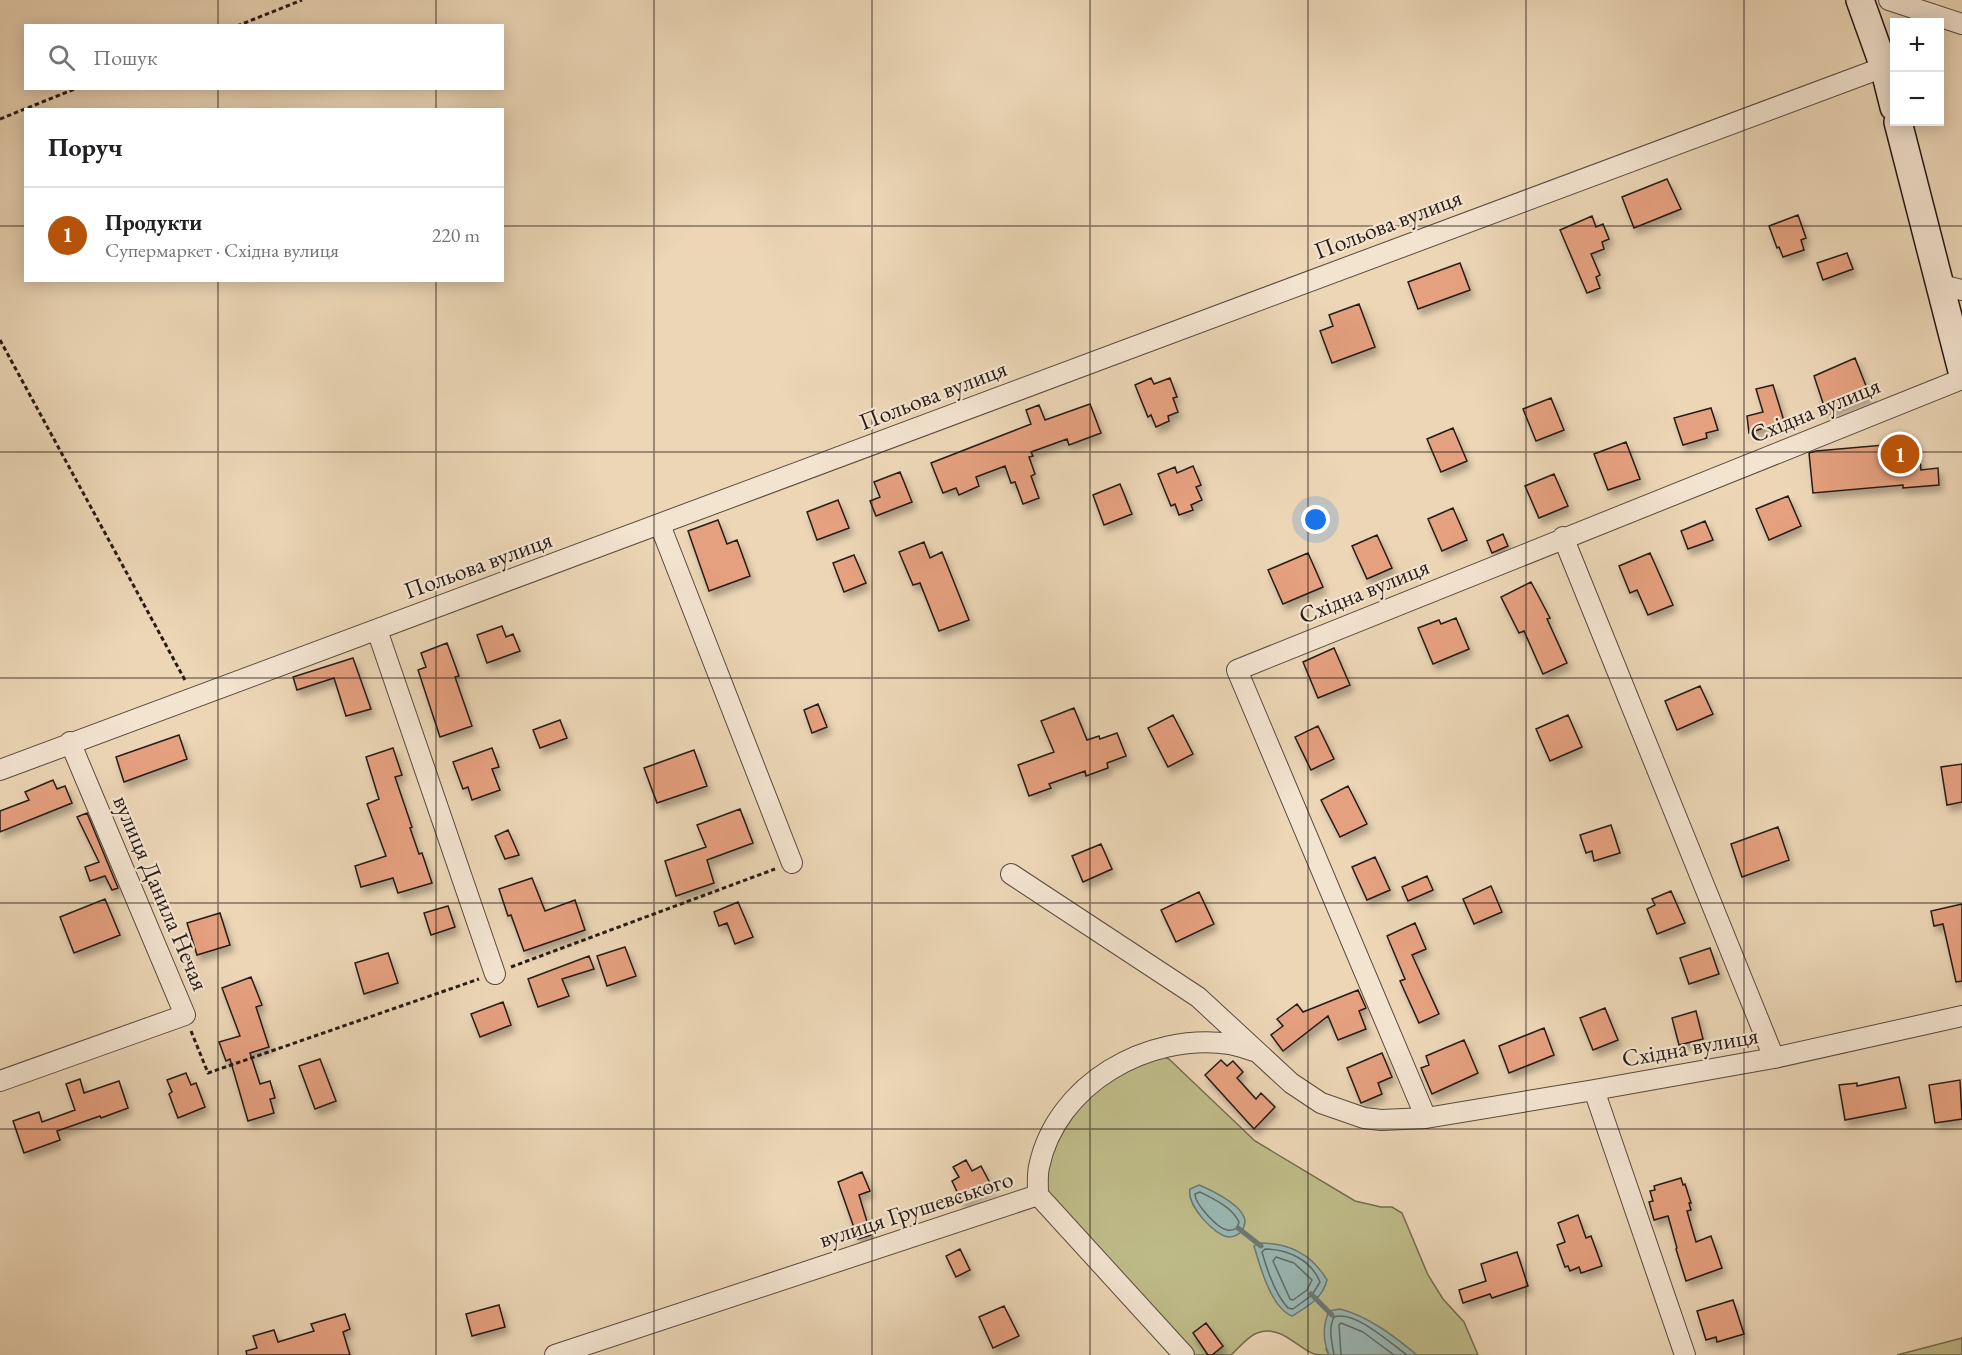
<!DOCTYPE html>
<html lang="uk">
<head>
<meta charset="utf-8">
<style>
  :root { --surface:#fff; --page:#f2f2f2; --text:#202124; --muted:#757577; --line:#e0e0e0; --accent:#b45309 }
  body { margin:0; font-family:"EB Garamond",serif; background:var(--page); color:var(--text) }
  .controls { position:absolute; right:18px; top:18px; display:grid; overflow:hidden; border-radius:0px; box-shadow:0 3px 15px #0003 }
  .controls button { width:54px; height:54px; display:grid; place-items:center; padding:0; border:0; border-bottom:2px solid var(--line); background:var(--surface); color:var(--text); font:30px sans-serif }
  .you { position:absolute; left:1316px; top:520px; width:21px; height:21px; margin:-15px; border:4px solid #fff; border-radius:50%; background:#1a73e8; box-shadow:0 0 0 9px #1a73e833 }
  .badge { display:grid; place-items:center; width:39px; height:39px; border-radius:50%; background:var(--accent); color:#fff; font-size:20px; font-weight:700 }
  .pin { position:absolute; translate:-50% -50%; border:3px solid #fff; box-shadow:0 2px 6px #0006 }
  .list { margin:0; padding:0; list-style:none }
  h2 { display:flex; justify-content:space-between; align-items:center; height:78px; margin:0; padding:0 24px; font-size:26px }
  h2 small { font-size:20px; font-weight:400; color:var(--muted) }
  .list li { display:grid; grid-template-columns:39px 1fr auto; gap:18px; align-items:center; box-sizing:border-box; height:96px; padding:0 24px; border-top:2px solid var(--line) }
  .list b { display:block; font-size:22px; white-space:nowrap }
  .list p { margin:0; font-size:20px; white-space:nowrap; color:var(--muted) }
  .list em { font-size:20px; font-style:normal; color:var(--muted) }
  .icon { flex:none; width:33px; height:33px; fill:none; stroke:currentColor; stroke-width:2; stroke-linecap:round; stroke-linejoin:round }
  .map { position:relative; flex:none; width:1962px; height:1355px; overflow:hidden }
  .search { position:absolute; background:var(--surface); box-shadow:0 3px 15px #0003; left:24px; top:24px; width:480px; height:66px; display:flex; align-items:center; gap:15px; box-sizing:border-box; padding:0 21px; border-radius:0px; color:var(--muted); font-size:22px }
  .panel { position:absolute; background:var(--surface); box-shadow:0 3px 15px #0003; left:24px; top:108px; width:480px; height:174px; border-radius:0px }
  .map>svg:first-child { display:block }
  .green { fill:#bfbc89; stroke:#726c50; stroke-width:1.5 }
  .water { fill:#99b8b4; stroke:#6b7975; stroke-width:1.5 }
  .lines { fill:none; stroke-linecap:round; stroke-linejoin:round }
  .shore { stroke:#606a65; stroke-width:1.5 }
  .stream { stroke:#6b7975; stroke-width:5 }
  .building { fill:#e5a07f; stroke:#261b16; stroke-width:1.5; filter:url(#shadow) }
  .minor-casing { stroke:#584a3e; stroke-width:22 }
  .secondary-casing { stroke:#261b16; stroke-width:30 }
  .path { stroke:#261b16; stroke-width:3; stroke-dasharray:4.5 3; stroke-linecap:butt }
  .minor { stroke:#f3e4d0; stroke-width:20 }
  .secondary { stroke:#f3e4d0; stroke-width:27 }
  .grid { fill:none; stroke:#261b16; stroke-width:1.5; stroke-opacity:0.55 }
  .labels { text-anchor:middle; stroke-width:4.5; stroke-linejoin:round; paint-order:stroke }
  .street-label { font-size:24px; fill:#261b16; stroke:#f3e4d0 }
</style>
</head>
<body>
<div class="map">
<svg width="1962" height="1355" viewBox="0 0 1962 1355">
  <defs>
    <filter id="shadow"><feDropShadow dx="3.5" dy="6" stdDeviation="3" flood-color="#0004"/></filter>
  </defs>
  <rect width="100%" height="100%" fill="#ecd6b6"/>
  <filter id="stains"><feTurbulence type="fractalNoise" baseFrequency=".00333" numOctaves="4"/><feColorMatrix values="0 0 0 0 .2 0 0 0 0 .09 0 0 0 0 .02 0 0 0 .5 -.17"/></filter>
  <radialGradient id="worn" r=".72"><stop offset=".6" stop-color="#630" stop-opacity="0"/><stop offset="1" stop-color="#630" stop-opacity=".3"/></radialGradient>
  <path class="green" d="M1153,1051l16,8 86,82 100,60 26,6h11l10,6 26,62 15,24 21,23 14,33h-78l-74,-6 3,6c-4,0 -11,0 -15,-1 -17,-6 -33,-30 -57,-21 -9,3 -19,16 -26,22h-37l-22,-13 -134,-147 31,-91z
    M1962,1338v17h-65z"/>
  <path class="water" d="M1199,1185c12,5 46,21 46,37 0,1 -2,8 -3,9 -3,3 -8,6 -13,6 -14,-1 -43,-32 -39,-48z
    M1258,1243c30,0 53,10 69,37 -4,18 -20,27 -35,36 -21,-8 -32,-50 -38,-70z
    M1340,1309c28,7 54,27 77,46h-88c-6,-14 -6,-30 0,-44z"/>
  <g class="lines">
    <path class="shore" d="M1200,1192c14,7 32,15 39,30l-2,6c-4,2 -5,3 -10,2 -10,-2 -32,-26 -32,-36z
      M1265,1249c23,0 46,11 55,33l-8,13 -19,14 -5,-1c-13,-14 -21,-38 -26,-56z
      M1276,1257l18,6 18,17 -5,10 -14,10 -3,-1 -17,-38z
      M1334,1355c-2,-13 -6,-26 0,-38 21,-7 56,26 73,38
      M1341,1355l-2,-30 2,-2 22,9 31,23"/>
    <path class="stream" d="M1238,1228l23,18
      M1311,1294l21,21"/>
  </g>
  <path class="building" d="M1667,179l14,30 -47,19 -12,-31z
    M1798,215l8,23 -5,2 3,10 -21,7 -4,-10 -2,1 -8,-22z
    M1592,216l4,11 7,-3 6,15 -7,3 2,7 -13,5 9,21 -4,2 4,11 -13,5 -27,-63z
    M1847,253l6,16 -30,11 -6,-17z
    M1460,263l10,27 -52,19 -10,-27z
    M1359,304l16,43 -43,16 -12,-32 13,-5 -4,-11z
    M1855,358l15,38 -44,16 -12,-36z
    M1151,378l3,6 16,-6 7,19 -4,1 5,14 -10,4 1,5 -13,6 -5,-12 -3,2 -13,-32z
    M1773,385l11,36 -35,12 -2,-17 16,-4 -7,-23z
    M1551,398l13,32 -28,11 -13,-32z
    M1090,404l11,29 -32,12 -2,-6 -36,13 2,4 -4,1 6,17 -4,2 8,22 -16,6 -8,-22 -4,1 -6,-17 -29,11 3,9 -20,9 -3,-7 -13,5 -12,-30 100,-39 -5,-14 13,-5 6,15z
    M1711,408l7,22 -12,3 1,5 -24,7 -9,-27z
    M1453,428l14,33 -26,11 -14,-33z
    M1626,442l14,37 -32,11 -14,-36z
    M1907,443l2,18 11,-1 1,10 17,-2 1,17 -36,3v-3l-90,8 -4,-40 7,-2z
    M1193,466l8,19 -5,2 6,13 -11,5 2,5 -14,5 -4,-11 -4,2 -13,-32 17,-7 2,6z
    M900,472l12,30 -36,14 -6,-15 10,-4 -6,-15z
    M1554,474l14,32 -29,12 -14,-32z
    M1120,484l12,30 -28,11 -11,-30z
    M1788,496l13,30 -32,14 -13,-31z
    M838,500l11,28 -32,12 -10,-28z
    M1453,508l14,32 -25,11 -14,-32z
    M718,520l9,24 10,-4 13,36 -41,15 -21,-60z
    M1705,521l8,19 -25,9 -7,-18z
    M1503,534l5,12 -16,7 -5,-12z
    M1377,535l15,33 -25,11 -15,-33z
    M924,542l6,16 12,-6 27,68 -30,11 -19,-48 -7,2 -14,-33z
    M1308,553l15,34 -40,17 -15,-34z
    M1650,553l23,52 -25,10 -11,-25 -7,3 -11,-27z
    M854,555l12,28 -22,9 -11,-29z
    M1531,582l19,36 -3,1 20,44 -24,11 -19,-43 -5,2 -18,-36z
    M1456,618l13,31 -36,15 -15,-36 21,-8 2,4z
    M502,626l4,11 7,-3 7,17 -33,12 -10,-28z
    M447,643l12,33 -4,1 17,49 -32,11 -22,-67 8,-3 -5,-14z
    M1334,648l16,37 -32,13 -15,-36z
    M353,658l18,51 -25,7 -12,-38 -37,12 -4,-13z
    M1700,686l13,28 -36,16 -12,-29z
    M818,704l9,23 -15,6 -8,-23z
    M1074,708l13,32 12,-4 1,3 17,-6 9,23 -19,7 1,5 -22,8 -1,-5 -36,13 2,4 -22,8 -11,-31 36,-13 -13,-31z
    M1173,715l20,39 -25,13 -20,-39z
    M1568,715l14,32 -32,14 -14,-32z
    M560,720l7,18 -27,10 -7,-18z
    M1318,726l16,33 -23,11 -16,-33z
    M179,735l8,24 -63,23 -8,-25z
    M393,748l9,27 -7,2 17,50 -2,1 9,26 3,-1 10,30 -34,10 -5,-15 -32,9 -6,-21 31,-10 -19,-52 12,-5 -13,-42z
    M492,748l7,19 -7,2 8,21 -28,10 -4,-13 -5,2 -10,-27z
    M694,750l13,36 -50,17 -13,-35z
    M1962,764v38l-15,3 -6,-38z
    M53,780l4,9 8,-3 7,17 -72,29v-21l29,-11 -4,-8z
    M1348,786l19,38 -27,13 -19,-37z
    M740,809l13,34 -46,17 7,23 -38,13 -11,-35 41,-14 -9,-22z
    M87,813l31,75 -6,2 -7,-14 -15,5 -5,-14 14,-5 -22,-45z
    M1611,825l9,28 -26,8 -2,-10 -6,2 -6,-18z
    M1778,827l11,33 -47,17 -11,-33z
    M508,830l11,25 -14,4 -10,-23z
    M1101,844l11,25 -29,13 -11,-26z
    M1375,857l15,33 -23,10 -15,-33z
    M1427,876l6,14 -25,11 -6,-14z
    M532,878l13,33 30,-11 10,30 -61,21 -13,-36 -3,1 -9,-27z
    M1491,886l11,26 -28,12 -11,-25z
    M1671,891l14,32 -28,11 -10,-25 8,-4 -3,-6z
    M1199,892l15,32 -38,18 -15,-32z
    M105,899l15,36 -46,18 -14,-36z
    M738,902l15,35 -18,7 -8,-21 -8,3 -5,-14z
    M1962,904v77l-6,1 -13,-58 -9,2 -3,-15z
    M448,906l7,21 -24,8 -7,-22z
    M220,913l10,32 -33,10 -10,-32z
    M1415,923l11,26 -14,6 27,59 -20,9 -19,-42 5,-2 -18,-43z
    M625,947l11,29 -29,10 -10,-30z
    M1710,948l9,26 -30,10 -9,-26z
    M388,953l10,30 -34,11 -9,-31z
    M589,956l5,13 -32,10 7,17 -31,11 -10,-28z
    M251,977l11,28 -6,2 13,40 -19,6 10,31 10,-3 5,17 -5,1 4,14 -26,8 -18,-62 -4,2 -7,-19 21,-6 -18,-48z
    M1358,990l8,18 -7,3 7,18 -28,11 -10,-24 -45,35 -12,-16 12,-9 -6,-7 20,-15 6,8z
    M503,1002l8,23 -31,12 -9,-23z
    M1605,1008l13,32 -25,10 -13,-32z
    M1696,1011l7,28 -24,6 -7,-27z
    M1544,1028l10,27 -45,18 -10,-27z
    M1464,1040l14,33 -46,21 -11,-26 8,-3 -3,-9z
    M1382,1053l10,24 -14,6 4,11 -21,9 -14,-35z
    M320,1059l16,42 -21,8 -16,-43z
    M1221,1060l6,6 6,-5 10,11 -6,6 19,21 5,-6 14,14 -21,22 -49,-54z
    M186,1073l5,12 5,-2 9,24 -27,11 -9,-24 3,-2 -5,-12z
    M1899,1077l7,31 -61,12 -6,-35 18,-2v3z
    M80,1079l4,14 35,-12 9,27 -27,10 -1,-2 -43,15 3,9 -36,13 -11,-32 26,-9 3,10 33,-12 -9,-26z
    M1960,1080l2,39 -27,4 -6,-38z
    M966,1160l6,11 9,-5 11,21 -30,15 -10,-21 7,-4 -6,-10z
    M862,1172l8,19 -11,4 12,40 -13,4 -20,-57z
    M1681,1178l2,7 2,-1 6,19h-2l2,7 -4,1 9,31 15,-6 11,32 -36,13 -10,-32 1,-1 -9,-32 -14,4 -5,-18 4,-1 -3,-10 5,-1 -1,-4z
    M1578,1215l8,23 5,-2 11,30 -21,7 -2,-6 -9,4 -2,-5 -3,1 -8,-22 8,-3 -7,-19z
    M960,1249l10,21 -14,7 -10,-21z
    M1517,1252l11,34 -36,12 -2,-4 -27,9 -4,-13 27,-9 -5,-17z
    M1733,1300l11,34 -27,8 -1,-5 -10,3 -9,-29z
    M499,1305l6,22 -33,9 -6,-22z
    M1004,1306l15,30 -26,12 -14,-31z
    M345,1314l5,15 -7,3 7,23h-103l-1,-4 11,-3 -4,-12 21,-6 4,12 36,-11 -3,-7z
    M1206,1323l17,23 -11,9h-4l-15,-22z"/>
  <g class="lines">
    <defs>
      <path id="minor" d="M1889,0l73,24
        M1941,285l21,5
        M660,525l132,338
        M1563,537l211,521
        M377,630l118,344
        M0,770l1884,-703
        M1011,874l187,123 93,86 30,20 43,15 17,2 45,-2 168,-28 180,-32 188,-42
        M0,1081l185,-66 -115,-273
        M1594,1090l91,265
        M1426,1118l-189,-448 725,-291
        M1038,1195l146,160
        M555,1355l483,-160c0,-9 -1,-19 1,-28 17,-83 109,-135 191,-123 9,2 18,5 27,8"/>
      <path id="secondary" d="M1860,0l24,67 10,40
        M1898,122l64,249"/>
    </defs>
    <use href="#minor" class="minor-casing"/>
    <use href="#secondary" class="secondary-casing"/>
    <path class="path" d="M237,26l65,-26
      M0,119l77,-31
      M0,340l186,342
      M511,967l264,-98
      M191,1031l17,42 271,-94"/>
    <use href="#minor" class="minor"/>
    <use href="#secondary" class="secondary"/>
  </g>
  <path class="grid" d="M218,0v26M436,0v26M654,0v1355M872,0v1355M1090,0v1355M1308,0v1355M1526,0v1355M1744,0v1355M218,88v22M436,88v22M0,226h26M502,226h1460M218,280v1075M436,280v1075M0,452h1962M0,678h1962M0,903h1962M0,1129h1962"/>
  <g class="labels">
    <g class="street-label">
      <text transform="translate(1388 224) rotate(-21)" y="8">Польова вулиця</text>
      <text transform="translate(933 395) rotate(-21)" y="8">Польова вулиця</text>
      <text transform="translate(1815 410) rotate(-22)" y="8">Східна вулиця</text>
      <text transform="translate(478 565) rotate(-20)" y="8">Польова вулиця</text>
      <text transform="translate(1364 591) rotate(-22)" y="8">Східна вулиця</text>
      <text transform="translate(161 893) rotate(67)" y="8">вулиця Данила Нечая</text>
      <text transform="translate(1690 1047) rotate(-10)" y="8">Східна вулиця</text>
      <text transform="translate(916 1209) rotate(-18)" y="8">вулиця Грушевського</text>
    </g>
  </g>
  <rect width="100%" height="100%" filter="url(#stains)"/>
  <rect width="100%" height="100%" fill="url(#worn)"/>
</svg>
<div class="controls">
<button>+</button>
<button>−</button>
</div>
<div class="you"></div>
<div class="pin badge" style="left:1900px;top:454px">1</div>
<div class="search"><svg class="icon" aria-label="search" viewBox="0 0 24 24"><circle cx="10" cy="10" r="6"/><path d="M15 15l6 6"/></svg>Пошук</div>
<section class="panel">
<h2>Поруч<small></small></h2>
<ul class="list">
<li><span class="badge">1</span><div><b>Продукти</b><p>Супермаркет · Східна вулиця</p></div><em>220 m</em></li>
</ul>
</section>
</div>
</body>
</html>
